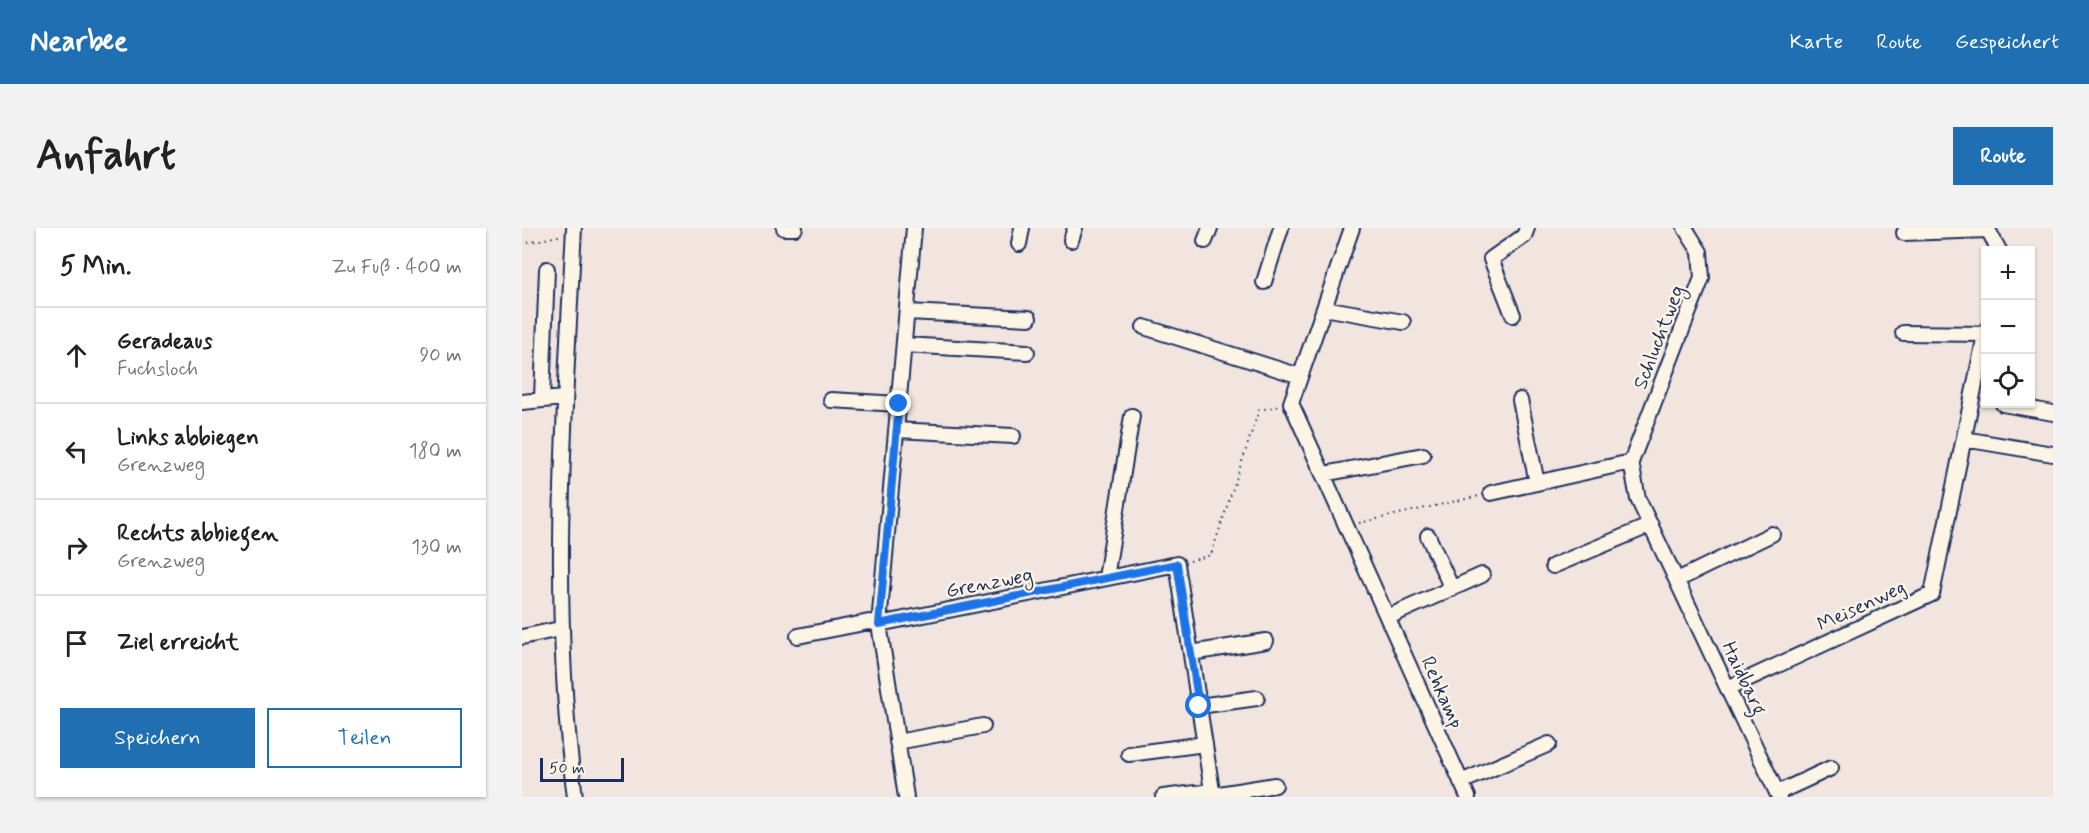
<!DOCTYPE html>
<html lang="de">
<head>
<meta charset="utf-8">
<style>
  :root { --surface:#fff; --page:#f2f2f2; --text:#222; --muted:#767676; --line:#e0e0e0; --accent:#1f6fb2 }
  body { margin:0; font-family:Mynerve,sans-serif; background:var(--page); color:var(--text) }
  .controls { position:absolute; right:18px; top:18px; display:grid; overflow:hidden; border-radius:0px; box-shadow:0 2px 4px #0004 }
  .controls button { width:54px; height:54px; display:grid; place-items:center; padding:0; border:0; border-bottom:2px solid var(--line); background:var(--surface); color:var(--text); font:30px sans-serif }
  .scale { position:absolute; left:18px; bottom:15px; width:84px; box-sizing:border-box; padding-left:6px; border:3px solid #1b2f5e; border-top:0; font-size:16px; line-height:21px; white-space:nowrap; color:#1b2f5e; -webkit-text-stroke:4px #fcf5e5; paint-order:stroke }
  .stop { position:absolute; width:18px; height:18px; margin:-14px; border:4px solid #1a73e8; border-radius:50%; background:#fff }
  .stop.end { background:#1a73e8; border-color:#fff; box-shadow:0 2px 6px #0008 }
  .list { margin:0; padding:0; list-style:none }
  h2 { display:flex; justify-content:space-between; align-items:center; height:78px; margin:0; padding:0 24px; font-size:26px }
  h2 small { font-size:20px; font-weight:400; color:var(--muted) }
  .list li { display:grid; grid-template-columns:39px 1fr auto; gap:18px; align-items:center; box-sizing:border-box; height:96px; padding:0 24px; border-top:2px solid var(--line) }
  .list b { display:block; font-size:22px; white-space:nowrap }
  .list p { margin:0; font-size:20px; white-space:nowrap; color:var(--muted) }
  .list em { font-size:20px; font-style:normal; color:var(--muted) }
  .actions { display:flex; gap:12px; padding:18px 24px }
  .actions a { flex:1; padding:14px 0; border:2px solid var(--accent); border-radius:0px; text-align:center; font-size:21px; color:var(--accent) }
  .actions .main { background:var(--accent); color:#fff }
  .icon { flex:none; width:33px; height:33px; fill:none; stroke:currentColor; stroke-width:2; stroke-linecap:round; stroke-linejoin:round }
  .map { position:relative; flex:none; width:1531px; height:569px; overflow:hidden; border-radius:0px }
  header { display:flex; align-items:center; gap:36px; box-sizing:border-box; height:84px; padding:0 30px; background:var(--accent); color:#fff }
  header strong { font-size:28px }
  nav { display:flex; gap:33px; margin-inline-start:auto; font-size:21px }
  .intro { display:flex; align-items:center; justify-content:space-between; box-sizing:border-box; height:144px; padding:0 36px }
  h1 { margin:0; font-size:42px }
  .button { padding:15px 27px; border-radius:0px; background:var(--accent); color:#fff; font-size:21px; font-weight:700 }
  main { display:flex; gap:36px; padding:0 36px }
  aside { flex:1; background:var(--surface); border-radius:0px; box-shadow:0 2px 4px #0004 }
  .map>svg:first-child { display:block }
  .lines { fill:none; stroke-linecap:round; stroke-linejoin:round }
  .minor-casing { stroke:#1b2f5e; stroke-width:18 }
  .path { stroke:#1b2f5e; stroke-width:2; stroke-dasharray:1.5 4.5; stroke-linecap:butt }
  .minor { stroke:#fcf5e5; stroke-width:14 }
  .route { stroke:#1a73e8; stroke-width:8 }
  .labels { text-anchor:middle; stroke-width:4.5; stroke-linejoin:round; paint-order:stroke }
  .street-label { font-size:20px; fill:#1b2f5e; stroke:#fcf5e5 }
</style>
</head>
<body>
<header>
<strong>Nearbee</strong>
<nav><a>Karte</a><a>Route</a><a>Gespeichert</a></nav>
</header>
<div class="intro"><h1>Anfahrt</h1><a class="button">Route</a></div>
<main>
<aside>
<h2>5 Min.<small>Zu Fuß · 400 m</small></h2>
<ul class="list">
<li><svg class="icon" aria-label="ahead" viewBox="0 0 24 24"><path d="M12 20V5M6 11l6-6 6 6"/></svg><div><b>Geradeaus</b><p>Fuchsloch</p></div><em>90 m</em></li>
<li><svg class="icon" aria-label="left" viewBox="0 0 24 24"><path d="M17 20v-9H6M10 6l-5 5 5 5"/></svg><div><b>Links abbiegen</b><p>Grenzweg</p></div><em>180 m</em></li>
<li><svg class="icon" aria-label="right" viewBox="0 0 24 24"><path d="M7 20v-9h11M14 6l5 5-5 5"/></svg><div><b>Rechts abbiegen</b><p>Grenzweg</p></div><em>130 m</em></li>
<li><svg class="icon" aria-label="arrive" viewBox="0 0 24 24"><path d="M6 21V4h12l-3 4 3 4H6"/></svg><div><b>Ziel erreicht</b></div></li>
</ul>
<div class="actions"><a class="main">Speichern</a><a>Teilen</a></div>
</aside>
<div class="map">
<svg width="1531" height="569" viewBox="0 0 1531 569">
  <rect width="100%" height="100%" fill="#f2e5e0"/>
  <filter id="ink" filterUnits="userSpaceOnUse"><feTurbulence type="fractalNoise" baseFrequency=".0167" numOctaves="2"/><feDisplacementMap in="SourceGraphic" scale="12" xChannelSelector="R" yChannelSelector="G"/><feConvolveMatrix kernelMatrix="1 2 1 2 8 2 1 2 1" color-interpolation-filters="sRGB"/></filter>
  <g filter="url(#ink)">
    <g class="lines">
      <defs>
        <path id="minor" d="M52,0c-10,190 -24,380 1,569
          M262,0h11
          M830,0l-61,175 177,394
          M1163,0l15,24 2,26 -71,184 7,37 141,298
          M1465,0l12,22
          M1382,5l84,-3
          M549,12l4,-12
          M683,13l5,-13
          M497,16l3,-16
          M742,54l17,-54
          M802,80l79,14
          M385,84l122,6
          M991,87l-22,-56 33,-23 3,-8
          M622,99l156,49
          M1381,105l82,1
          M382,117l123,7
          M20,170l5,-129
          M309,172l68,4
          M998,172l17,83
          M0,174l42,-4
          M1481,176l50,9
          M374,202l117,6
          M1442,211l89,15
          M802,246l99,-19
          M969,265l140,-31
          M906,308l24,53
          M1031,338l98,-41
          M584,350l26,-162
          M1155,352l95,-46
          M866,389l94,-42
          M276,408l71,-14 10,2 298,-60 36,233
          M0,409l38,-8
          M669,425l75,-12
          M1206,460l204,-94 54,-264
          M677,478l58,-8
          M375,514l86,-16
          M607,526l76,-10
          M939,554l88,-38
          M1255,565l54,-25
          M691,567l62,-10
          M384,569l-27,-173 35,-396
          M641,569l49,-6"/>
      </defs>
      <use href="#minor" class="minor-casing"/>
      <path class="path" d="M0,16l41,-9
        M837,295l120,-27
        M668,333l21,-6 48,-145 21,-4"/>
      <use href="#minor" class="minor"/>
    </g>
  </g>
  <g class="lines" filter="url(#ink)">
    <path class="route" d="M377,176l-20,220 298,-60 22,142"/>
  </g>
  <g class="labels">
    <g class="street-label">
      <text transform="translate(1136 109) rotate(-69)" y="7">Schluchtweg</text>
      <text transform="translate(467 354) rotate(-11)" y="7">Grenzweg</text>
      <text transform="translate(1339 377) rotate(-25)" y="7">Meisenweg</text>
      <text transform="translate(1223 450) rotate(65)" y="7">Haidbarg</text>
      <text transform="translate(921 464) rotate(66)" y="7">Rehkamp</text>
    </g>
  </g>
</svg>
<div class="controls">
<button>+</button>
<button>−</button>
<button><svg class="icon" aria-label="locate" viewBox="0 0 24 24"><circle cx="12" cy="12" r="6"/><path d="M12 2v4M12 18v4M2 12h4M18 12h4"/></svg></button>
</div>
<div class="scale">50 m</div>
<div class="stop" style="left:677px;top:478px"></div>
<div class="stop end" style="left:377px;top:176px"></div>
</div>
</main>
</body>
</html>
